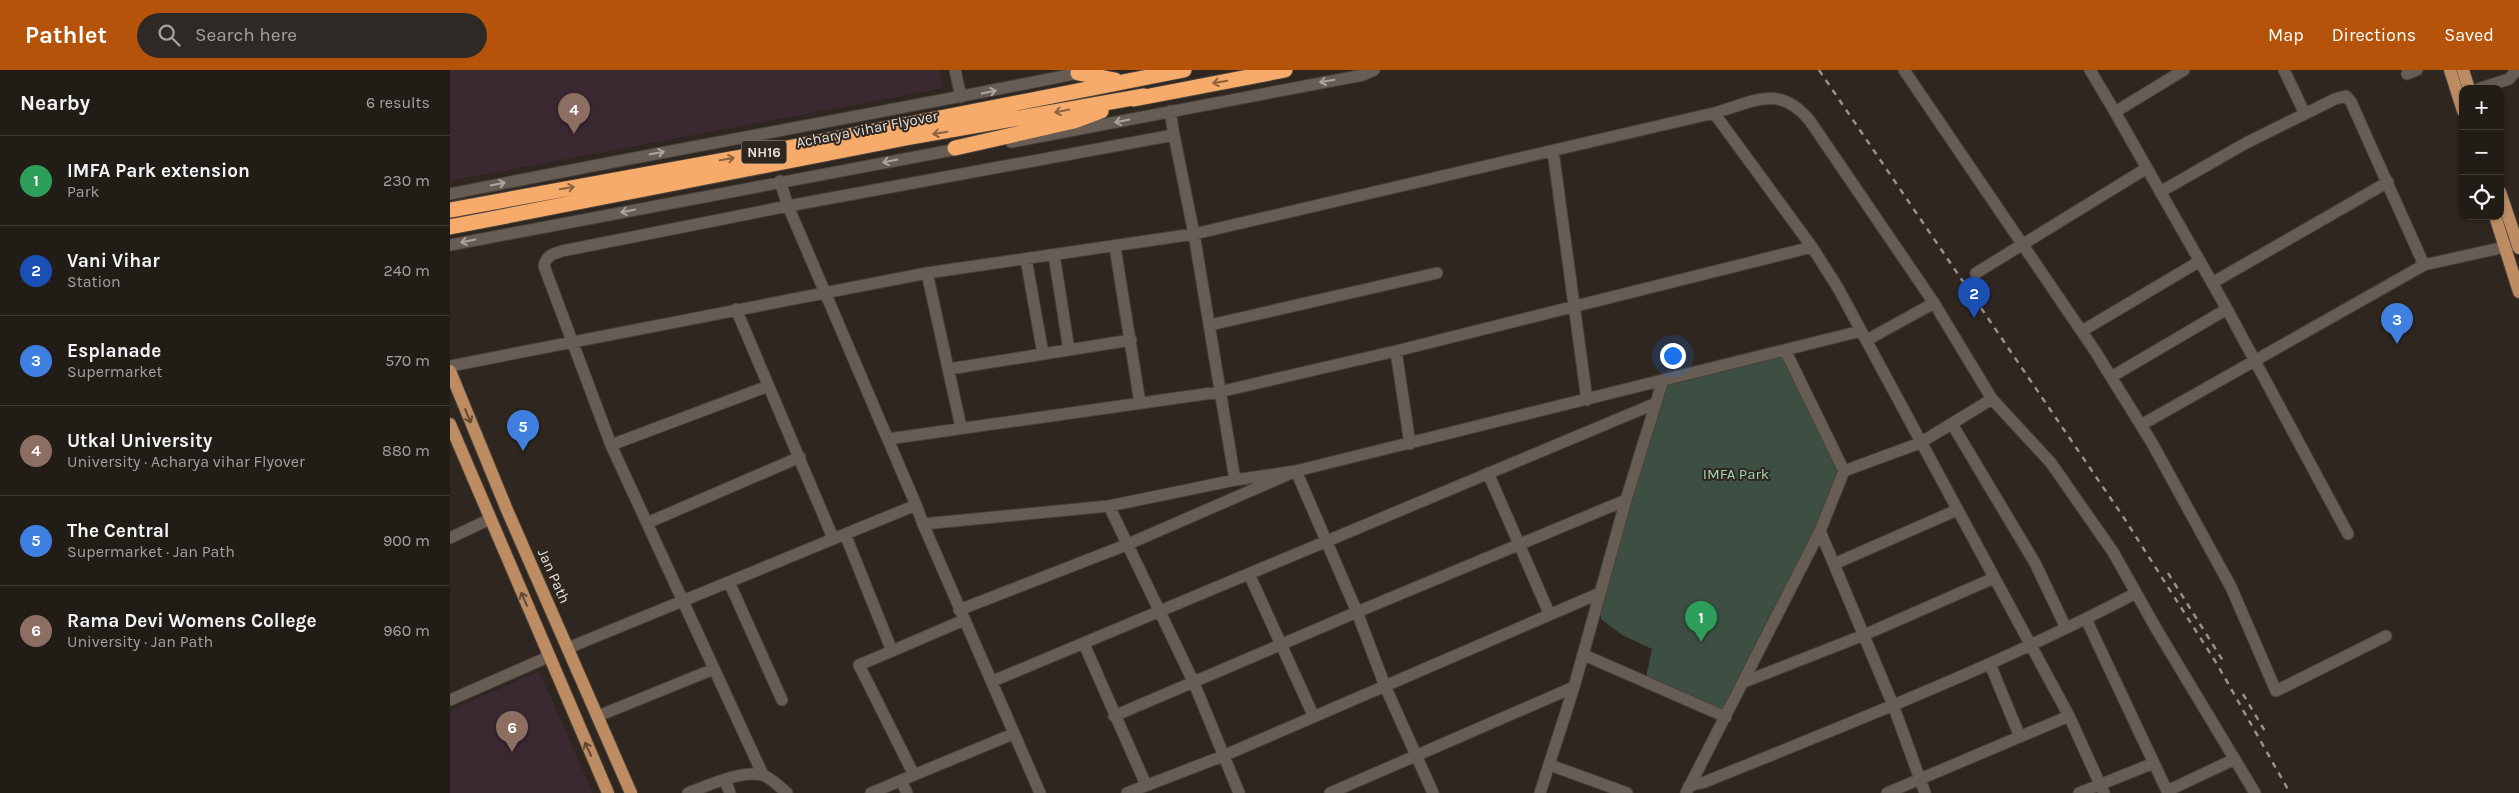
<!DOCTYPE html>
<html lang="en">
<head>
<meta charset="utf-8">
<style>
  :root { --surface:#221c17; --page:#2e2924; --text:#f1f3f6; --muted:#a2a1a1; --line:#3f3a36; --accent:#b45309 }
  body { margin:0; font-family:Karla,sans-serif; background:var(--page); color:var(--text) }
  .controls { position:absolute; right:15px; top:15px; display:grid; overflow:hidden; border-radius:10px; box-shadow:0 1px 4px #0004 }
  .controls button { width:45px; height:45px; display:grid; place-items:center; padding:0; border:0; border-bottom:1px solid var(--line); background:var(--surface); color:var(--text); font:25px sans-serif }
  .you { position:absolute; left:1222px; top:285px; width:18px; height:18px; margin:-12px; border:4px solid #fff; border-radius:50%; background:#1a73e8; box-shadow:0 0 0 8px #1a73e833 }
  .badge { display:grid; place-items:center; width:32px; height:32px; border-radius:50%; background:var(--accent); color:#fff; font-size:16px; font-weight:700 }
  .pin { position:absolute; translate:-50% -41px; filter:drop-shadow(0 1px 2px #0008) }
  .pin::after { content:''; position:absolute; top:26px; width:18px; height:15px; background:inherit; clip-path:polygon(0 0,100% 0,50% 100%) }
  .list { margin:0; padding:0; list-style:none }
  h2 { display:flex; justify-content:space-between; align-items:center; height:65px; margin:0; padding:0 20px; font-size:21px }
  h2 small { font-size:16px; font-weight:400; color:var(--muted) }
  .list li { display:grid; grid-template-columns:32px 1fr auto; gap:15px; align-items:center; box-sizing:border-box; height:90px; padding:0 20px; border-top:1px solid var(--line) }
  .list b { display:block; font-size:19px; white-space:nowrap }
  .list p { margin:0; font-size:16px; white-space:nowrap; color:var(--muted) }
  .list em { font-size:16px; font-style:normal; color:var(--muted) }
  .icon { flex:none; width:28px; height:28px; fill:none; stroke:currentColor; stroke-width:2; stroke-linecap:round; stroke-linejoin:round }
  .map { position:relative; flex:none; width:2069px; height:723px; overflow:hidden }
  header { display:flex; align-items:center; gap:30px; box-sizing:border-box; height:70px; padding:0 25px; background:var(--accent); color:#fff }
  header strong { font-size:24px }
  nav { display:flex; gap:28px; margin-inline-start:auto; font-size:18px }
  .search { width:350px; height:45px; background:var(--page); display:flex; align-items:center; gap:12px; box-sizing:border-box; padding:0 18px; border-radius:28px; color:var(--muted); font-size:19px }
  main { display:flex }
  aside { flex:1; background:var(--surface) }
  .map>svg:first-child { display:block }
  .education { fill:#3b2932 }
  .green { fill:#3d4f43 }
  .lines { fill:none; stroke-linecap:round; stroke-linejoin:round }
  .minor-casing { stroke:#48413b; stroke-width:13 }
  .major-casing { stroke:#48413b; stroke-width:14 }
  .highway-casing { stroke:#48413b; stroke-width:17 }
  .minor { stroke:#675d55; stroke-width:11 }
  .major { stroke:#bd8c62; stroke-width:12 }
  .highway { stroke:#f6ab6b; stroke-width:15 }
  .rail { stroke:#98918c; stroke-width:2.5; stroke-dasharray:6 6; stroke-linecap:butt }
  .oneway { stroke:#aca49f }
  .oneway2 { stroke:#886241 }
  .oneway3 { stroke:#604a36 }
  .labels { text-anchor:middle; stroke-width:4; stroke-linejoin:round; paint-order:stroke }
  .shield { fill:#2e261f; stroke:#aea8a3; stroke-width:1 }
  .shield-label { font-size:14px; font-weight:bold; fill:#e5dfdb }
  .street-label { font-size:15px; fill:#e5dfdb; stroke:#2e261f }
  .park-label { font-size:15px; fill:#a3d8b5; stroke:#2e261f }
</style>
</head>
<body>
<header>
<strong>Pathlet</strong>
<div class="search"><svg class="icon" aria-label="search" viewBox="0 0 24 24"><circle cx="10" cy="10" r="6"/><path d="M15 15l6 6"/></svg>Search here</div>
<nav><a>Map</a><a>Directions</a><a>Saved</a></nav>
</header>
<main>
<aside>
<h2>Nearby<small>6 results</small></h2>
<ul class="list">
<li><span class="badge" style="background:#2e9e5b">1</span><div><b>IMFA Park extension</b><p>Park</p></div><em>230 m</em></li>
<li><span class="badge" style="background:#1a4fb4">2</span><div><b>Vani Vihar</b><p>Station</p></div><em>240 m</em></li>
<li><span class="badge" style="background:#3f7fe0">3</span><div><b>Esplanade</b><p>Supermarket</p></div><em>570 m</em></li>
<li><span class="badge" style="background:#8d6e63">4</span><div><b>Utkal University</b><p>University · Acharya vihar Flyover</p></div><em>880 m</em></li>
<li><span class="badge" style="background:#3f7fe0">5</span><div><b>The Central</b><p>Supermarket · Jan Path</p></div><em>900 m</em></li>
<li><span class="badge" style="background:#8d6e63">6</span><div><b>Rama Devi Womens College</b><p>University · Jan Path</p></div><em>960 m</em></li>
</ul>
</aside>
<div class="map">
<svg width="2069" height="723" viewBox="0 0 2069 723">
  <rect width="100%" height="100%" fill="#2e261f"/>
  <path class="education" d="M0,0h489l5,18 -494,93z
    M89,601l54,122h-143v-82z"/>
  <path class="green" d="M1335,280l59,121 -118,246 -81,-35 7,-33 -30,-14 -21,-16 -1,-26 63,-213z"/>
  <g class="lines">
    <defs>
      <path id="minor" d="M505,0l6,27
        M1454,0l191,281 57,92 79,144 45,104 110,-55
        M1640,0l25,42 69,-42
        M1834,0l21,44
        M1957,4l10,-4
        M2028,19l31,-10 8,-9
        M720,41l4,24
        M1665,42l112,197 121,225
        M1264,43l98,134 26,41 231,428 35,77
        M561,72l352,-67 11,-5
        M1103,81l34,249
        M1710,122l86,-49 89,-44 11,-3 5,6 73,163
        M0,124c211,-43 423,-79 634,-122
        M0,175l513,-97
        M665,177l25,156
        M604,185l15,95
        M576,189l17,95
        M477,203l34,154
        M1526,203l171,-105
        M1762,213l176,-101
        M1484,233l58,96
        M286,239l97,229
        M760,255l227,-52
        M1632,261l118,-70
        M1335,280l59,121
        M946,281l14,93
        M0,296l477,-93 267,-39 520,-121c40,-11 65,-30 96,8l124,182 -67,37
        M499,299l182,-29
        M1661,307l116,-68
        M1502,354l83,139 31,65
        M1691,355l283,-160 94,-21
        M438,369l331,-47 177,-41 416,-104
        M161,375l157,-59
        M1038,403l61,140
        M466,435l7,19 186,-18 126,-26 61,-9 565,-140
        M659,436l85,177 45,110
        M197,453l153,-66
        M473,454l117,269
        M1370,461l73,174 32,88
        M395,464l47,117 72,-31
        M0,468l40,-19
        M1384,494l123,-54
        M799,504l65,143
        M279,512l53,118
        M509,540l167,-65 170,-74 61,141 28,74 48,107
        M1636,549l82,174
        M634,574l62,141
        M118,578l348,-143 -128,-299 386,-71 20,99 41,246
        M442,581l-33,14 55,110 99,-41
        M1134,585l142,62
        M1540,594l30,73
        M543,611l661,-277
        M1294,612l120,-47 130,-57
        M0,630l98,-43
        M148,646l116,-47
        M664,646l243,-104 269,-112
        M1100,695l77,28
        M313,705l-152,-330 -67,-179c2,-10 8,-12 18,-15l226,-45 -8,-25
        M275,710l5,13
        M451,711l6,12
        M1239,716l16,-4c145,-59 292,-116 431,-189
        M1717,721l68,-32
        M238,723c19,-7 57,-25 77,-17 8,4 15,11 22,17
        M421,723l43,-18
        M677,723l96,-37 377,-163
        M880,723l244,-106
        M1090,723l34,-106 52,-187 37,-120
        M1236,723l134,-262 24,-60 76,-28 72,-44 59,64 62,89 44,78 98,163
        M1437,723l182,-77
        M1629,723l75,-30"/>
      <path id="major" d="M2000,0l13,41
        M2013,0l6,19
        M2050,122l19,56
        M2045,146l24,76
        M0,301l57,139 124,283
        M0,354l158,369"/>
      <path id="highway" d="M628,3l37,7
        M684,29l151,-29
        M505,78l119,-27 27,-10
        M0,140l303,-55 431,-85
        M0,157l456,-89 238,-42"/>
    </defs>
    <use href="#minor" class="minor-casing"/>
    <use href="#major" class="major-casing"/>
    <use href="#highway" class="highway-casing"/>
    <use href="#minor" class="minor"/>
    <use href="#major" class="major"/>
    <use href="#highway" class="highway"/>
    <path class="rail" d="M1369,0l305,448 93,146 73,129
      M1718,503l57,91
      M1793,624l23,39"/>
  </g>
  <defs><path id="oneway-shaft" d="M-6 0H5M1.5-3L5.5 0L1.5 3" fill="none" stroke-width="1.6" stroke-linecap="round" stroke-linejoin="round" transform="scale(1.25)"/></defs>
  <g class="oneway">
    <use href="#oneway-shaft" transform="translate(877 11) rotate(171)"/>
    <use href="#oneway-shaft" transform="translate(539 22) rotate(-12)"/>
    <use href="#oneway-shaft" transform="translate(672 51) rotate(169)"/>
    <use href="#oneway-shaft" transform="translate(207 83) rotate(-10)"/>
    <use href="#oneway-shaft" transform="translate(440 91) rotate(169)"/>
    <use href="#oneway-shaft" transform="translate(48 114) rotate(-12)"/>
    <use href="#oneway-shaft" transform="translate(178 141) rotate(169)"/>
    <use href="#oneway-shaft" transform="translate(18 171) rotate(169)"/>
  </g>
  <g class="oneway2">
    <use href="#oneway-shaft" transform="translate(770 12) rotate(170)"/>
    <use href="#oneway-shaft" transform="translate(612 41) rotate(169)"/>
    <use href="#oneway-shaft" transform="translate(490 63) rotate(171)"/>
    <use href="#oneway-shaft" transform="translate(277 89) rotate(-10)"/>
    <use href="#oneway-shaft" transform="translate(117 118) rotate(-10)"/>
  </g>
  <g class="oneway3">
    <use href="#oneway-shaft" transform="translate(18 346) rotate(68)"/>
    <use href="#oneway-shaft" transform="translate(74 529) rotate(-113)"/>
    <use href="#oneway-shaft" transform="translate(138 679) rotate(-114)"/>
  </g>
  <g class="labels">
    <rect class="shield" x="291.5" y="70.5" width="45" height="23" rx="4"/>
    <g class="shield-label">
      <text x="314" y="87">NH16</text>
    </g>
    <g class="street-label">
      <text transform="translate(417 59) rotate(-11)" y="5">Acharya vihar Flyover</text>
      <text transform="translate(104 506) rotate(66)" y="5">Jan Path</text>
    </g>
    <g class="park-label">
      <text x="1286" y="409">IMFA Park</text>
    </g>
  </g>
</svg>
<div class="controls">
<button>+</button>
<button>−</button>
<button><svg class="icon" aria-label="locate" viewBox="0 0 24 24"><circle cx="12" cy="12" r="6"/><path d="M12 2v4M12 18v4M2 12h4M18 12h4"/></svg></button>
</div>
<div class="you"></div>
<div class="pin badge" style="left:1251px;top:572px;background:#2e9e5b">1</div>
<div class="pin badge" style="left:1524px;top:248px;background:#1a4fb4">2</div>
<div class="pin badge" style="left:1947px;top:274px;background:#3f7fe0">3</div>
<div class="pin badge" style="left:124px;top:64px;background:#8d6e63">4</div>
<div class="pin badge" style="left:73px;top:381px;background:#3f7fe0">5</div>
<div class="pin badge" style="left:62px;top:682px;background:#8d6e63">6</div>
</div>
</main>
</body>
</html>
